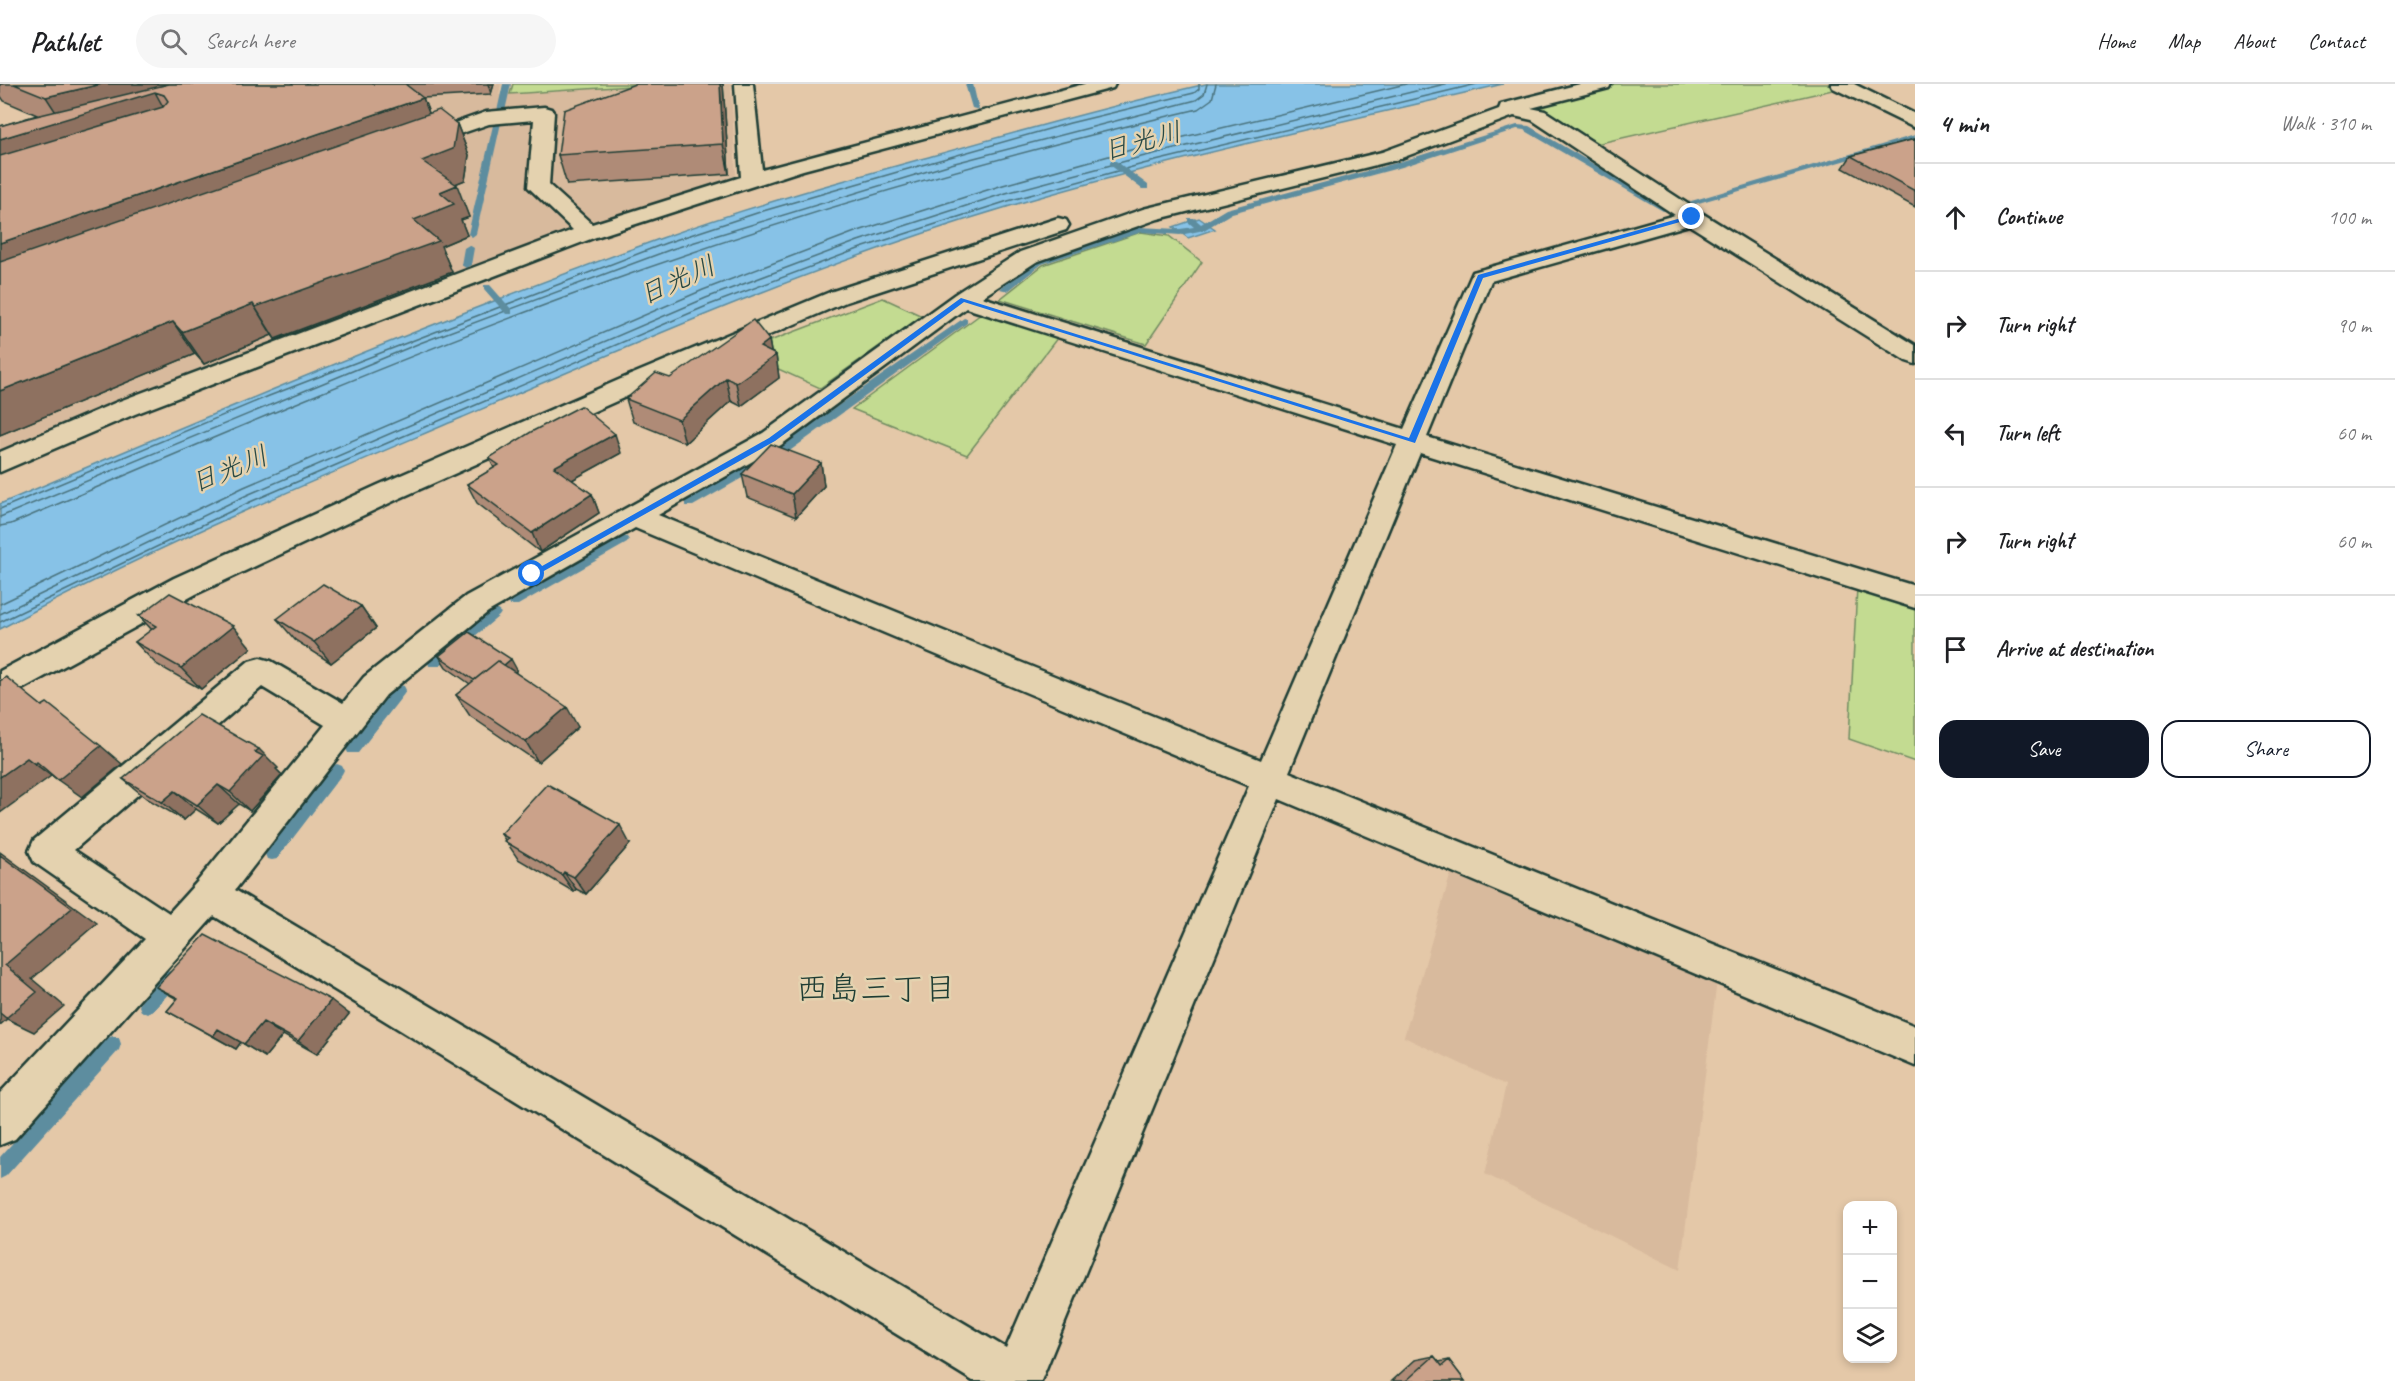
<!DOCTYPE html>
<html lang="en">
<head>
<meta charset="utf-8">
<style>
  :root { --surface:#fff; --page:#f6f6f6; --text:#202124; --muted:#757577; --line:#e0e0e0; --accent:#111827 }
  body { margin:0; font-family:Caveat,"Klee One",sans-serif; background:var(--page); color:var(--text) }
  .controls { position:absolute; right:18px; bottom:18px; display:grid; overflow:hidden; border-radius:12px; box-shadow:0 3px 9px #0003 }
  .controls button { width:54px; height:54px; display:grid; place-items:center; padding:0; border:0; border-bottom:2px solid var(--line); background:var(--surface); color:var(--text); font:30px sans-serif }
  .stop { position:absolute; width:18px; height:18px; margin:-14px; border:4px solid #1a73e8; border-radius:50%; background:#fff }
  .stop.end { background:#1a73e8; border-color:#fff; box-shadow:0 2px 6px #0008 }
  .list { margin:0; padding:0; list-style:none }
  h2 { display:flex; justify-content:space-between; align-items:center; height:78px; margin:0; padding:0 24px; font-size:26px }
  h2 small { font-size:20px; font-weight:400; color:var(--muted) }
  .list li { display:grid; grid-template-columns:39px 1fr auto; gap:18px; align-items:center; box-sizing:border-box; height:108px; padding:0 24px; border-top:2px solid var(--line) }
  .list b { display:block; font-size:22px; white-space:nowrap }
  .list em { font-size:20px; font-style:normal; color:var(--muted) }
  .actions { display:flex; gap:12px; padding:18px 24px }
  .actions a { flex:1; padding:14px 0; border:2px solid var(--accent); border-radius:18px; text-align:center; font-size:21px; color:var(--accent) }
  .actions .main { background:var(--accent); color:#fff }
  .icon { flex:none; width:33px; height:33px; fill:none; stroke:currentColor; stroke-width:2; stroke-linecap:round; stroke-linejoin:round }
  .map { position:relative; flex:none; width:1915px; height:1297px; overflow:hidden }
  header { display:flex; align-items:center; gap:36px; box-sizing:border-box; height:84px; padding:0 30px; background:var(--surface); border-bottom:2px solid var(--line) }
  header strong { font-size:28px }
  nav { display:flex; gap:33px; margin-inline-start:auto; font-size:21px }
  .search { width:420px; height:54px; background:var(--page); display:flex; align-items:center; gap:15px; box-sizing:border-box; padding:0 21px; border-radius:33px; color:var(--muted); font-size:22px }
  main { display:flex }
  aside { flex:1; background:var(--surface) }
  .map>svg:first-child { display:block }
  .built { fill:#d8ba9d }
  .green { fill:#c3db91; stroke:#718c62; stroke-width:1.5 }
  .water { fill:#87c2e7; stroke:#5d8d9f; stroke-width:1.5 }
  .lines { fill:none; stroke-linecap:round; stroke-linejoin:round }
  .shore { stroke:#49727c; stroke-width:1.5 }
  .stream { fill:#5d8d9f; fill-rule:evenodd }
  .minor-casing { stroke:#1f3d34; stroke-width:5 }
  .minor { fill:#e4d2af; fill-rule:evenodd }
  .wall { fill:#af8b77; stroke:#1f3d34; stroke-width:1.5 }
  .shaded-wall { fill:#8e7161; stroke:#1f3d34; stroke-width:1.5 }
  .building { fill:#cba28a; stroke:#1f3d34; stroke-width:1.5 }
  .route { fill:#1a73e8 }
  .labels { text-anchor:middle; stroke-width:5; stroke-linejoin:round; paint-order:stroke }
  .far-water-label { font-size:27px; font-style:italic; fill:#294a46; stroke:#e4d2af }
  .neighbourhood-label { font-size:32px; fill:#1f3d34; stroke:#e4d2af }
</style>
</head>
<body>
<header>
<strong>Pathlet</strong>
<div class="search"><svg class="icon" aria-label="search" viewBox="0 0 24 24"><circle cx="10" cy="10" r="6"/><path d="M15 15l6 6"/></svg>Search here</div>
<nav><a>Home</a><a>Map</a><a>About</a><a>Contact</a></nav>
</header>
<main>
<div class="map">
<svg width="1915" height="1297" viewBox="0 0 1915 1297">
  <rect width="100%" height="100%" fill="#e4c8a8"/>
  <filter id="ink" filterUnits="userSpaceOnUse"><feTurbulence type="fractalNoise" baseFrequency=".0167" numOctaves="2"/><feDisplacementMap in="SourceGraphic" scale="12" xChannelSelector="R" yChannelSelector="G"/><feConvolveMatrix kernelMatrix="1 2 1 2 8 2 1 2 1" color-interpolation-filters="sRGB"/></filter>
  <g filter="url(#ink)">
    <path class="built" d="M275,0h226l-2,11 163,-11h69l5,91 -398,142 -338,136v-293z
      M1452,785l265,112 -37,289 -195,-96 21,-89 -102,-48z"/>
    <path class="green" d="M513,0h149l-152,10z
      M1614,0h214l9,5 -241,55 -56,-35 4,-8z
      M1141,148l28,4 33,26 -56,82 -146,-45 43,-34z
      M883,214l39,18 -102,72 -79,-36z
      M981,230l77,23 -91,118 -115,-46z
      M1857,503l58,18v157l-66,-23z"/>
    <path class="water" d="M1206,0h297c-165,39 -331,74 -493,122 -189,56 -368,134 -549,212 -155,66 -312,131 -461,211v-125c219,-93 438,-185 662,-266 88,-32 180,-57 270,-82 91,-26 182,-51 274,-72z
      M1199,134l16,11 -27,9 -15,-11z"/>
    <g class="lines">
      <path class="shore" d="M0,425l269,-113 397,-153 97,-32 138,-40 169,-48 124,-30 5,-4v-5
        M0,433l420,-174 252,-94 279,-85 245,-64 8,-6 3,-10
        M0,442l11,-2c192,-82 384,-165 580,-236 198,-72 402,-131 607,-179l14,-10 4,-15
        M0,520l244,-117 459,-197 152,-58 148,-47 135,-37 268,-64
        M0,530l247,-119 459,-197 152,-57 148,-48 135,-36 304,-73
        M0,538l250,-120 459,-197 152,-57 147,-47 135,-37 334,-80"/>
      <path class="stream" d="M503,0h8l-6,27 -4,2 -4,-2z
        M965,0h8l6,26 -7,-2z
        M494,37l7,2 -25,111 -4,3 -4,-3z
        M1517,41l12,1 141,83 -7,2 -139,-81 -7,-1 -115,38 -170,46 -28,17 -24,5 -38,-3 -100,32 -34,27 -8,-2 36,-29 102,-33 42,2 14,-2 -6,-5v-4h6l7,6 25,-15 170,-46z
        M1915,51v5l-220,64 -7,-2z
        M1110,77h6l32,24v4h-6l-32,-24z
        M469,161l5,3 -3,17 -5,3 -5,-3 3,-17z
        M484,201h6l22,25v4h-6l-22,-25z
        M964,234l3,1v4l-176,127 -98,56h-8v-6l98,-56z
        M623,452l4,1 2,3 -2,3 -109,62h-8l-2,-3 2,-3z
        M495,524l6,5 -2,3 -60,50h-10l-1,-4 1,-4z
        M399,601l5,1 2,4 -2,4 -46,59h-10l-2,-4 2,-4 46,-59z
        M337,680l5,2 2,4 -2,4 -65,85 -5,1 -5,-1 -2,-5 2,-5 65,-83z
        M173,886l6,2 2,5 -2,5 -26,29 -6,3 -6,-3 -2,-5 2,-5 26,-29z
        M113,952l6,2 2,6 -2,6 -113,126 -6,3v-22l107,-119z"/>
      <defs>
        <path id="minor" d="M735,0h18l9,86 322,-86h31l-2,4 -310,82 -207,67 -461,177 -135,58v-20l117,-50 456,-172 -45,-43 6,-67 -45,4 -73,25 -7,-2 -3,-4 3,-4 77,-27 58,-5 7,2 3,4 -5,72 43,39 149,-47z
          M1580,0h31l-2,4 -78,20 14,3 155,101 215,133v19l-9,-3 -217,-136 -198,56 -64,156 488,149v22l-495,-155 -131,319 626,254v40l-636,-267 -238,582h-68l-759,-465 -199,223 -15,6v-52l145,-154 -111,-77 -5,-11 5,-11 215,-179 11,-3 11,3 72,42 21,-26 102,-81 297,-163 192,-139 65,-42 123,-43 239,-57 117,-43 2,-5zM1514,32l18,4 143,95 -202,57 -69,157 -422,-132 54,-35 122,-43 238,-59zM966,224l431,137 -136,315 -603,-245 123,-70zM635,444l614,258 -243,562 -771,-458 151,-195 102,-83zM262,603l63,38 -128,157 -28,31 -95,-63z
          M1831,0h23l61,30v14l-82,-40z
          M1058,134l8,2 3,5 -3,5 -220,72 -207,89 -241,108 -202,95 -185,101 -11,4v-28l174,-93 204,-93 243,-106 209,-87z"/>
      </defs>
      <use href="#minor" class="minor-casing"/>
      <use href="#minor" class="minor"/>
    </g>
    <path class="wall" d="M0,0h494l-3,10 -68,4 6,15 28,11 12,31 -4,25 -10,4 14,33 -8,3 6,15 -26,11 11,26 -177,67 -3,-4 -68,29 -9,-10 -195,81v-309l37,-11 -33,-14 -4,-6z
      M723,0l6,90 -162,11 -9,-30z
      M1915,55v68l-72,-39 8,-12z
      M769,256l2,12 5,3 3,23 -38,28 -10,-5 -46,42 -52,-21 -7,-23 44,-21z
      M621,369l-49,27 20,14 7,19 -59,39 -63,-49 -10,-19 27,-16 -5,-10z
      M821,379l3,23 -28,31 -49,-20 -5,-23z
      M361,522l15,22 -45,35 -36,-23 -18,-21z
      M139,532l112,32 -50,41 -45,-25 -21,-22 17,-12z
      M439,572l78,14 -2,2 63,55 -40,35 -68,-46 -14,-21 14,-11 -24,-17z
      M278,684l-2,1 6,6 -32,36 -11,-7 -21,19 -22,-14 -12,11 -38,-22 -23,-19z
      M501,750l129,10 -44,50 -10,-5 -2,3 -56,-33z
      M156,903l193,27 -32,40 -34,-19 -18,22 -24,-15 -5,7 -69,-38 10,-12z
      M1434,1272l5,6 10,-2 16,21h-73l23,-21z"/>
    <path class="shaded-wall" d="M102,0h128l-66,11 -9,-3 17,31 -172,54v-38l61,-19 -15,-23z
      M488,0h6l-3,10z
      M720,0h3l6,90 -6,-30z
      M423,14l12,30 -435,156v-41z
      M457,40l12,31 -4,25 -30,12 -13,-31z
      M457,101l12,32 -8,3 6,15 -26,11 11,26 -177,67 -20,-32 159,-87 26,-28z
      M253,220l19,31 -68,29 -22,-32z
      M173,238l22,32 -195,81v-44z
      M769,256l3,17 4,-2 3,23 -38,28 -5,-23 24,-36z
      M726,294l5,23 -46,42 -6,-23z
      M615,350l6,19 -60,33 -7,-19z
      M821,379l3,23 -28,31 -4,-23z
      M592,410l7,19 -59,39 -8,-19z
      M361,522l15,22 -45,35 -17,-21z
      M233,542l18,22 -50,41 -20,-21z
      M511,575l6,11 -31,25 -6,-10z
      M567,623l11,20 -40,35 -12,-20z
      M101,662l21,18 -40,33 -47,-33 2,-2z
      M259,665l19,19 -2,1 6,6 -32,36 -20,-19 25,-40z
      M27,674l24,18 -51,37v-36z
      M218,701l21,19 -21,19 -21,-18z
      M175,707l21,18 -12,11 -22,-18z
      M620,741l10,19 -44,50 -12,-17z
      M0,768l97,71 -65,56 32,27 -30,26 -27,-13 -7,6v-17l5,-43z
      M564,788l12,17 -2,3 -12,-17z
      M331,916l18,14 -32,40 -19,-13z
      M263,938l20,13 -18,22 -21,-13z
      M218,945l23,13 -5,7 -23,-13z"/>
    <path class="building" d="M14,0h88l-56,13z
      M169,0h236l18,14 -423,145v-87l163,-49 5,-6 -4,-6 -9,-3 -155,47v-13l28,-8z
      M635,0h85l3,60 -165,11 6,-45z
      M439,26l18,14 -4,25 -31,12 35,24 -17,7 14,12 -40,16 25,21 -184,66 -2,-3 -71,28 -9,-10 -173,69v-129z
      M1915,55v52l-64,-35z
      M753,236l16,20 -9,7 16,8 -40,28 -10,-5 -47,42 -53,-21 30,-26 14,5z
      M581,322l34,28 -61,33 38,27 -60,39 -65,-49 32,-19 -10,-7 42,-26z
      M771,360l50,19 -29,31 -50,-20z
      M323,500l38,22 -47,36 -37,-23z
      M170,509l63,33 -52,42 -46,-26 21,-16 -17,-10z
      M469,548l42,27 -7,6 -6,-4 -24,19 -35,-24z
      M498,577l69,46 -41,35 -70,-47z
      M6,593l36,29 5,-3 54,43 -43,34 -21,-18 -2,2 -8,-6 -27,19v-96z
      M199,631l60,34 -4,3 8,4 -33,36 -12,-7 -21,20 -22,-14 -13,11 -39,-23z
      M547,700l73,41 -46,52 -10,-5 -2,3 -58,-34 4,-3 -7,-4z
      M0,771l72,53 -67,57 32,27 -31,26 -6,-5z
      M205,851l126,65 -33,41 -35,-19 -19,22 -26,-15 -5,7 -46,-25 11,-13 -22,-11z
      M1434,1272l8,10 7,-6 16,21h-59z"/>
  </g>
  <path class="route" d="M1692,131l2,3 -211,60 -68,165 -451,-141 -189,139 -240,135 -7,-2 241,-136 192,-140 448,140 69,-163z"/>
  <g class="labels">
    <g class="far-water-label">
      <text transform="translate(1142 57) rotate(-15)" y="9">日光川</text>
      <text transform="translate(677 196) rotate(-24)" y="9">日光川</text>
      <text transform="translate(229 385) rotate(-22)" y="9">日光川</text>
    </g>
    <g class="neighbourhood-label">
      <text x="876" y="915">西島三丁目</text>
    </g>
  </g>
</svg>
<div class="controls">
<button>+</button>
<button>−</button>
<button><svg class="icon" aria-label="layers" viewBox="0 0 24 24"><path d="M12 4l9 5-9 5-9-5zM3 14l9 5 9-5"/></svg></button>
</div>
<div class="stop" style="left:532px;top:490px"></div>
<div class="stop end" style="left:1692px;top:133px"></div>
</div>
<aside>
<h2>4 min<small>Walk · 310 m</small></h2>
<ul class="list">
<li><svg class="icon" aria-label="ahead" viewBox="0 0 24 24"><path d="M12 20V5M6 11l6-6 6 6"/></svg><div><b>Continue</b></div><em>100 m</em></li>
<li><svg class="icon" aria-label="right" viewBox="0 0 24 24"><path d="M7 20v-9h11M14 6l5 5-5 5"/></svg><div><b>Turn right</b></div><em>90 m</em></li>
<li><svg class="icon" aria-label="left" viewBox="0 0 24 24"><path d="M17 20v-9H6M10 6l-5 5 5 5"/></svg><div><b>Turn left</b></div><em>60 m</em></li>
<li><svg class="icon" aria-label="right" viewBox="0 0 24 24"><path d="M7 20v-9h11M14 6l5 5-5 5"/></svg><div><b>Turn right</b></div><em>60 m</em></li>
<li><svg class="icon" aria-label="arrive" viewBox="0 0 24 24"><path d="M6 21V4h12l-3 4 3 4H6"/></svg><div><b>Arrive at destination</b></div></li>
</ul>
<div class="actions"><a class="main">Save</a><a>Share</a></div>
</aside>
</main>
</body>
</html>
